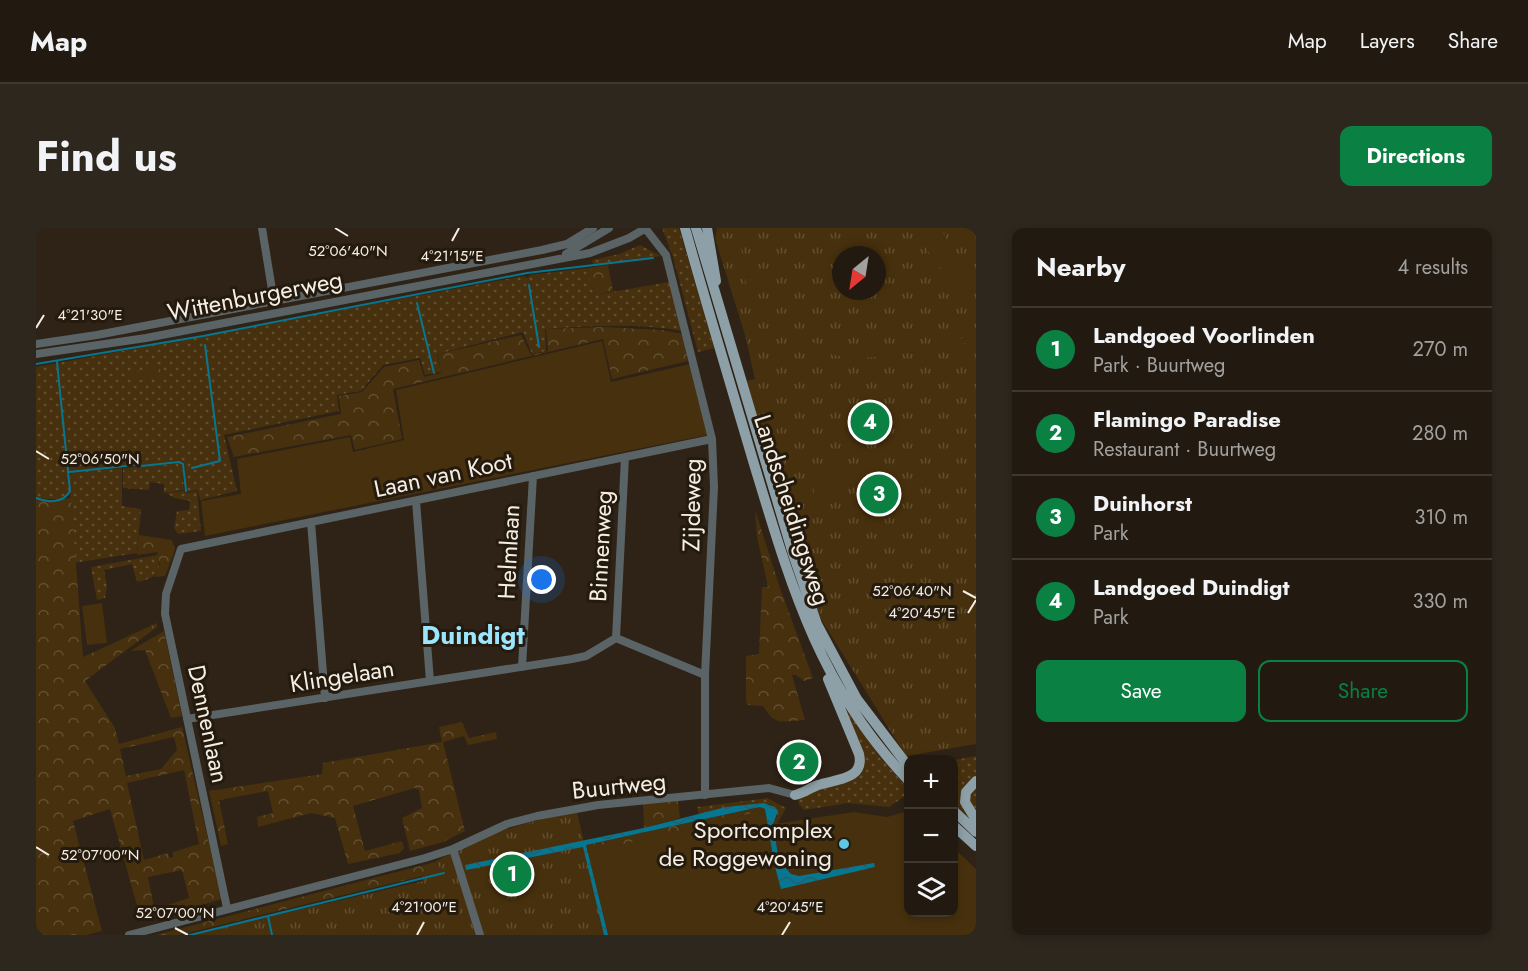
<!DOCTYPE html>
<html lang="en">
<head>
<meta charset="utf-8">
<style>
  :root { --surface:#221a10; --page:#2e271e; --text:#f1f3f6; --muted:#a2a19f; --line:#3f3830; --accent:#0b8043 }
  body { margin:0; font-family:Jost,sans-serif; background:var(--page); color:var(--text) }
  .controls { position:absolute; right:18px; bottom:18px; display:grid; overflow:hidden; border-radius:12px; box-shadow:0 3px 9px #0003 }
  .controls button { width:54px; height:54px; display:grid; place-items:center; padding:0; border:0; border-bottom:2px solid var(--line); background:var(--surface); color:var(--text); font:30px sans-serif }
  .compass { position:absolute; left:796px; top:18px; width:54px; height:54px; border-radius:50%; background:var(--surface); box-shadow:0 3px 9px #0003; rotate:210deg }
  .you { position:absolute; left:506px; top:352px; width:21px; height:21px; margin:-15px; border:4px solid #fff; border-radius:50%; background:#1a73e8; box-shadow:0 0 0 9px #1a73e833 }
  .badge { display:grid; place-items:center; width:39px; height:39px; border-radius:50%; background:var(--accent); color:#fff; font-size:20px; font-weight:700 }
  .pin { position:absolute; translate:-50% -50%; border:3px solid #fff; box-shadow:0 2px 6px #0006 }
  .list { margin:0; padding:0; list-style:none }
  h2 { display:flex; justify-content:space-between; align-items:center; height:78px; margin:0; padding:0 24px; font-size:26px }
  h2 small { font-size:20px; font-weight:400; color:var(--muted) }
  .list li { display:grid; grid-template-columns:39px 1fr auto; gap:18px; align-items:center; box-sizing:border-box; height:84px; padding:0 24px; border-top:2px solid var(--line) }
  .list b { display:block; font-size:22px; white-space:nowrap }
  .list p { margin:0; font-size:20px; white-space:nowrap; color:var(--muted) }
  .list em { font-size:20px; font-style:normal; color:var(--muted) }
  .actions { display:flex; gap:12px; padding:18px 24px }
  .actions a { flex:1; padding:14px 0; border:2px solid var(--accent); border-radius:12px; text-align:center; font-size:21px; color:var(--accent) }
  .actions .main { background:var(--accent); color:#fff }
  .icon { flex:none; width:33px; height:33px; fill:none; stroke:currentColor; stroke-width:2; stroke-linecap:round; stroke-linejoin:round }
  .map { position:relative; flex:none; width:940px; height:707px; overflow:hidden; border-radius:12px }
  header { display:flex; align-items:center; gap:36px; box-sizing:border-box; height:84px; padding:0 30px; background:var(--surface); border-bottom:2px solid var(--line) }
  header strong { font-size:28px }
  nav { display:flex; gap:33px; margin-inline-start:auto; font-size:21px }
  .intro { display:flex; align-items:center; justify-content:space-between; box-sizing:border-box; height:144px; padding:0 36px }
  h1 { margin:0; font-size:42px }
  .button { padding:15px 27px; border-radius:12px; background:var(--accent); color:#fff; font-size:21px; font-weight:700 }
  main { display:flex; gap:36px; padding:0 36px }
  aside { flex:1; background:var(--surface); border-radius:12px; box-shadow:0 3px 9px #0003 }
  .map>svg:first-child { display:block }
  .grass { fill:url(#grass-dots) }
  .forest { fill:url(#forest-crowns); fill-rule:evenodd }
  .park { fill:url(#park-tufts); fill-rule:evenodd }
  .garden { fill:#47300d }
  .water { fill:url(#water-waves) }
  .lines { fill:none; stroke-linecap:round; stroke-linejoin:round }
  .stream { stroke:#077691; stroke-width:2 }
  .minor { stroke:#5a6366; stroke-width:8 }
  .major { stroke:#8da0a7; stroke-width:10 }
  .ticks { fill:none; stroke:#f5eee5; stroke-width:2 }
  .poi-dot { fill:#5dc7e8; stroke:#241a0d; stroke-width:2 }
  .labels { text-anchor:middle; stroke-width:6; stroke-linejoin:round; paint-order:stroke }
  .street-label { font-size:24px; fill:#f5eee5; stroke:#241a0d }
  .poi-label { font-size:24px; fill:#f5eee5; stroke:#241a0d; text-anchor:end }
  .neighbourhood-label { font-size:26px; font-weight:bold; fill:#9ce5fe; stroke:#241a0d }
  .ticks-label { font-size:15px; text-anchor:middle; fill:#f5eee5; stroke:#241a0d; stroke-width:6; stroke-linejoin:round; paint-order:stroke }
</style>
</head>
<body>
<header>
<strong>Map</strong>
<nav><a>Map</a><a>Layers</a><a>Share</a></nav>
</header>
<div class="intro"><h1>Find us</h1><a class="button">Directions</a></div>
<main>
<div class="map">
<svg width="940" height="707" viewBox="0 0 940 707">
  <defs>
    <pattern id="grass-dots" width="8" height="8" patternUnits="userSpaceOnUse" patternTransform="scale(1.5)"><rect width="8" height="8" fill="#47300d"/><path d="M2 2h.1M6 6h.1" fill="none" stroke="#624e30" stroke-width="1.8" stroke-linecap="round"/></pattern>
    <pattern id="forest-crowns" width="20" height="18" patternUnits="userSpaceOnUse" patternTransform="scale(1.5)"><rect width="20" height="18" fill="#47300d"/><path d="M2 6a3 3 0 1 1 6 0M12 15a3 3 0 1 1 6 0" fill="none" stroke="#624e30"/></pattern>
    <pattern id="park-tufts" width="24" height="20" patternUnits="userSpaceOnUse" patternTransform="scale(1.5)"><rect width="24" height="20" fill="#47300d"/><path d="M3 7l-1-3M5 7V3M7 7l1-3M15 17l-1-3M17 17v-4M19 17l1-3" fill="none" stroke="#624e30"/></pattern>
    <pattern id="water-waves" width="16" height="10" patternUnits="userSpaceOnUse" patternTransform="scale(1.5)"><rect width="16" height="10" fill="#077691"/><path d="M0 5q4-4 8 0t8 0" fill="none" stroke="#285e6b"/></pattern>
  </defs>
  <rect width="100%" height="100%" fill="#2e2316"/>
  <path class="grass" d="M626,0h17l35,120 -16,4 -25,-95z
    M604,17l21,11 -68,9 -1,-5 27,-6z
    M552,40l6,27 75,-13 14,49c-45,-8 -92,-5 -138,-2l1,22 -14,3 -9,-22 -86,22 4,18 -16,3 -5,-17 -37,7 -22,26 -24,4 2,16 -115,24 13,56 -37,9 -2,-10 -11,2 -3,-29 -4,-2 -39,4v2l39,-4 2,3 2,24 -20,3v-9l-14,-2 -1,8 -26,-2v-20l12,-1v-3l-67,7 1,9 2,-8 51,-4v38l19,3 -4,44 -63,10 -4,-71 -9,8 -25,-2v-131l488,-91 3,2 3,-3z
    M148,263l3,2 10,-2 4,40 -23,3 -4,-6 3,-17 12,-1 1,-9 -16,-3 -7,-5z
    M122,327c4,18 -4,24 -21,27l-5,-18 -28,6 3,17 -2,11 -8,2 -6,-33z
    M808,476l33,49 31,36v5l-19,13 -41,-4 -44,7 -6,-7 2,-8 49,-14 10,-6z
    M940,528v54l-8,8 -14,-15v-43z
    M731,570l19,10 -9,16 6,33 -10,-34 4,-7 -2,-9 -5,-3 -44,3 -27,8 -2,-8z"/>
  <path class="forest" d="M572,37l5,26 -19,4 -6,-27z
    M567,99l59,3 21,4 5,27 -76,18 -9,-40 -210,50 9,50 -47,11 -4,-15 -117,22 -7,-20 114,-23 -2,-18 23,-4 22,-25 35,-7 5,17 17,-4 -3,-19 83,-19 10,20 17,-4 -2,-22z
    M115,139l12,3 1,4 -14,6h-24l-2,-4z
    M0,270l9,3 26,-3 12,159 74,-34v4l-72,54 30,47 4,16 63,-17 40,172 -52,15 -2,-9 21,-7 -7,-28 -34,7 8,40 -15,3 -31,-111 -37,12 29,110 -16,4h-50zM138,509l3,13 -16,19 -35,7 -6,-27zM148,542l15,74 -26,8v5l-4,1 -1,-5 -24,7 -17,-77z
    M719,282l25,78 33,90 -9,3 -8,-6h-4l13,45c-24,1 -29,7 -42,-14l-15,-1 -2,-3v-46l13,-2 3,-67h6l-11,-50z
    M103,307l33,5 3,10 -10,26 -10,1 5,-13 -3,-12 -20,3z
    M128,403l18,85 -11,2 -26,-68 -15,1z
    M426,494l7,16 27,-6 1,7 -29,6 -4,-9 -21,6 22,89 -22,11 -33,9 -8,-33 20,-10 -3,-18 -4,-2 -62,18 12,45 37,-10 2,7 -4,5 -52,11 -13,-46 -24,-5 -53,14 -1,-10 16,-4 -5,-22 -49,9 9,44 -7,2 -12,-55 113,-17 1,-11 119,-21 -3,-15z
    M642,573l2,17 -36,10 -1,-24z
    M725,579l4,2 8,47 -185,-3 -2,-8z
    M399,634l8,9 -264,64h-23z"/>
  <path class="park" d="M681,0h259v516l-70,12 -85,-137 -38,-111 -7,-34 -30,-93 9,-2 -10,-44 -30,-97zM805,27h36v36h-36z
    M541,584l28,123h-415l233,-54 -1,-5 21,-5 -8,-9c49,-28 88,-40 142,-50z"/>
  <path class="garden" d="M699,0h4c1,27 9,55 25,77 54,70 137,42 212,31v5c-77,12 -158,42 -214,-31 -18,-24 -27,-52 -27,-82z
    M885,0h21c5,20 17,32 34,43v21c-25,-8 -54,-37 -55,-64z
    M566,113l9,41 79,-18 17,71 -502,101 -4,-35 40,-7 -4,-35 113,-22 3,15 51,-12 -8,-50z
    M810,238l2,34 -33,3 -2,-19 11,-11z
    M66,375l5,40 -20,2 -5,-39z
    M724,583l14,13 80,-12 33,5 21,-6v101h46v-64l22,21v66h-371l-19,-82z"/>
  <path class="water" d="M728,575l11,4 3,4 -5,13 5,31 -2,2 -3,-1 -8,-47 -5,-2 -174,38 22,90h-4l-21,-88 -117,23 -1,-5 179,-37 82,-21z
    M745,635l10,11 8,2 75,-13 1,4 -94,22 -6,-22z"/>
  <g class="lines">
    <path class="stream" d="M493,57l10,62
      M381,75l17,70
      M0,136l167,-28 324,-63 126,-15
      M105,238l38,-4 4,2 3,27
      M156,240l28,-7 -15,-116
      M33,244l66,-7
      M0,270c11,5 28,5 34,-7l-13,-129
      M232,688l4,19
      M154,707l254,-62"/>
    <path class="minor" d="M226,0l12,74
      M609,0l21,27 46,184 2,48 -9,188v120
      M530,26l43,-26
      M0,116l61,-9 445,-85 25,-6 26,-16
      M0,126l110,-16 444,-85 39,-15 17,-10
      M380,273l14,180
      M275,294l14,176
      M580,410l9,-181
      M486,439l11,-191
      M151,491l385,-60 14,-3 30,-18 89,37
      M417,621l27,86
      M191,680l-62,-294 1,-20 15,-45 531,-110
      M93,707l296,-77 28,-9 54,-25 30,-8 61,-11 171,-17 26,7"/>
    <path class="major" d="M649,0c22,79 46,158 69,236 37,122 65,222 154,316
      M660,0l97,326 24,70 40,75 51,67
      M671,0l9,53
      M940,553l-10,11 -1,10 11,18
      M759,567c8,-2 15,-7 23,-10 18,-6 47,-5 41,-31l-31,-75
      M918,583l22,21
      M918,598l22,20"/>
  </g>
  <path class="ticks" d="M299,0l13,8M416,13l7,-13M0,100l8,-13M0,223l13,8M927,363l13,7M932,385l8,-13M0,619l13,8M139,700l13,7M381,707l7,-13M746,707l8,-13"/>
  <circle class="poi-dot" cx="808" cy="616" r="6"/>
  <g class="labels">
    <g class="street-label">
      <text transform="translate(219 68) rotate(-11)" y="8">Wittenburgerweg</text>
      <text transform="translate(407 247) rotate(-12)" y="8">Laan van Koot</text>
      <text transform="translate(656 277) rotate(-89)" y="8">Zijdeweg</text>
      <text transform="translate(756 282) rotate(72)" y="8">Landscheidingsweg</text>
      <text transform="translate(565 318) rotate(-87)" y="8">Binnenweg</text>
      <text transform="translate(473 324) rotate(-87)" y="8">Helmlaan</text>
      <text transform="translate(306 448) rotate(-9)" y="8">Klingelaan</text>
      <text transform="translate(172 496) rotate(78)" y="8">Dennenlaan</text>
      <text transform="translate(583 558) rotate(-6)" y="8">Buurtweg</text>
    </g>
    <g class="poi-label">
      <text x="796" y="610">Sportcomplex<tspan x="796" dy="28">de Roggewoning</tspan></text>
    </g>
    <g class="neighbourhood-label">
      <text x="437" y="416">Duindigt</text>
    </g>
  </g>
  <g class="ticks-label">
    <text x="312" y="28">52°06'40"N</text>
    <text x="416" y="33">4°21'15"E</text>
    <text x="54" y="92">4°21'30"E</text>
    <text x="64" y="236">52°06'50"N</text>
    <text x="876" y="368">52°06'40"N</text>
    <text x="886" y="390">4°20'45"E</text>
    <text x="64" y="632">52°07'00"N</text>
    <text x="388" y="684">4°21'00"E</text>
    <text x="754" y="684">4°20'45"E</text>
    <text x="139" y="690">52°07'00"N</text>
  </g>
</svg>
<div class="controls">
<button>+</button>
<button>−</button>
<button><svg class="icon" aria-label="layers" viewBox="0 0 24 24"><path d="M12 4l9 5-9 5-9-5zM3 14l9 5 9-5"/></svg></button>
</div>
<svg class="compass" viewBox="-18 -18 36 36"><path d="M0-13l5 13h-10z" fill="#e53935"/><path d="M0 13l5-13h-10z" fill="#a2a19f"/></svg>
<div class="you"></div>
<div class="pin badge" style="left:476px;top:646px">1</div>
<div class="pin badge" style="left:763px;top:534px">2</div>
<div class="pin badge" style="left:843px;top:266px">3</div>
<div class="pin badge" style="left:834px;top:194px">4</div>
</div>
<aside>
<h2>Nearby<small>4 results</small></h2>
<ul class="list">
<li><span class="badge">1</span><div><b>Landgoed Voorlinden</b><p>Park · Buurtweg</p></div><em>270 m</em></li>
<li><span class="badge">2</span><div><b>Flamingo Paradise</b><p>Restaurant · Buurtweg</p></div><em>280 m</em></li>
<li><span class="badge">3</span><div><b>Duinhorst</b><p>Park</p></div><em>310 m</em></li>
<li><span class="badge">4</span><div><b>Landgoed Duindigt</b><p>Park</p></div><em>330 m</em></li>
</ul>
<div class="actions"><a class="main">Save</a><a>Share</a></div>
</aside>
</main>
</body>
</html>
